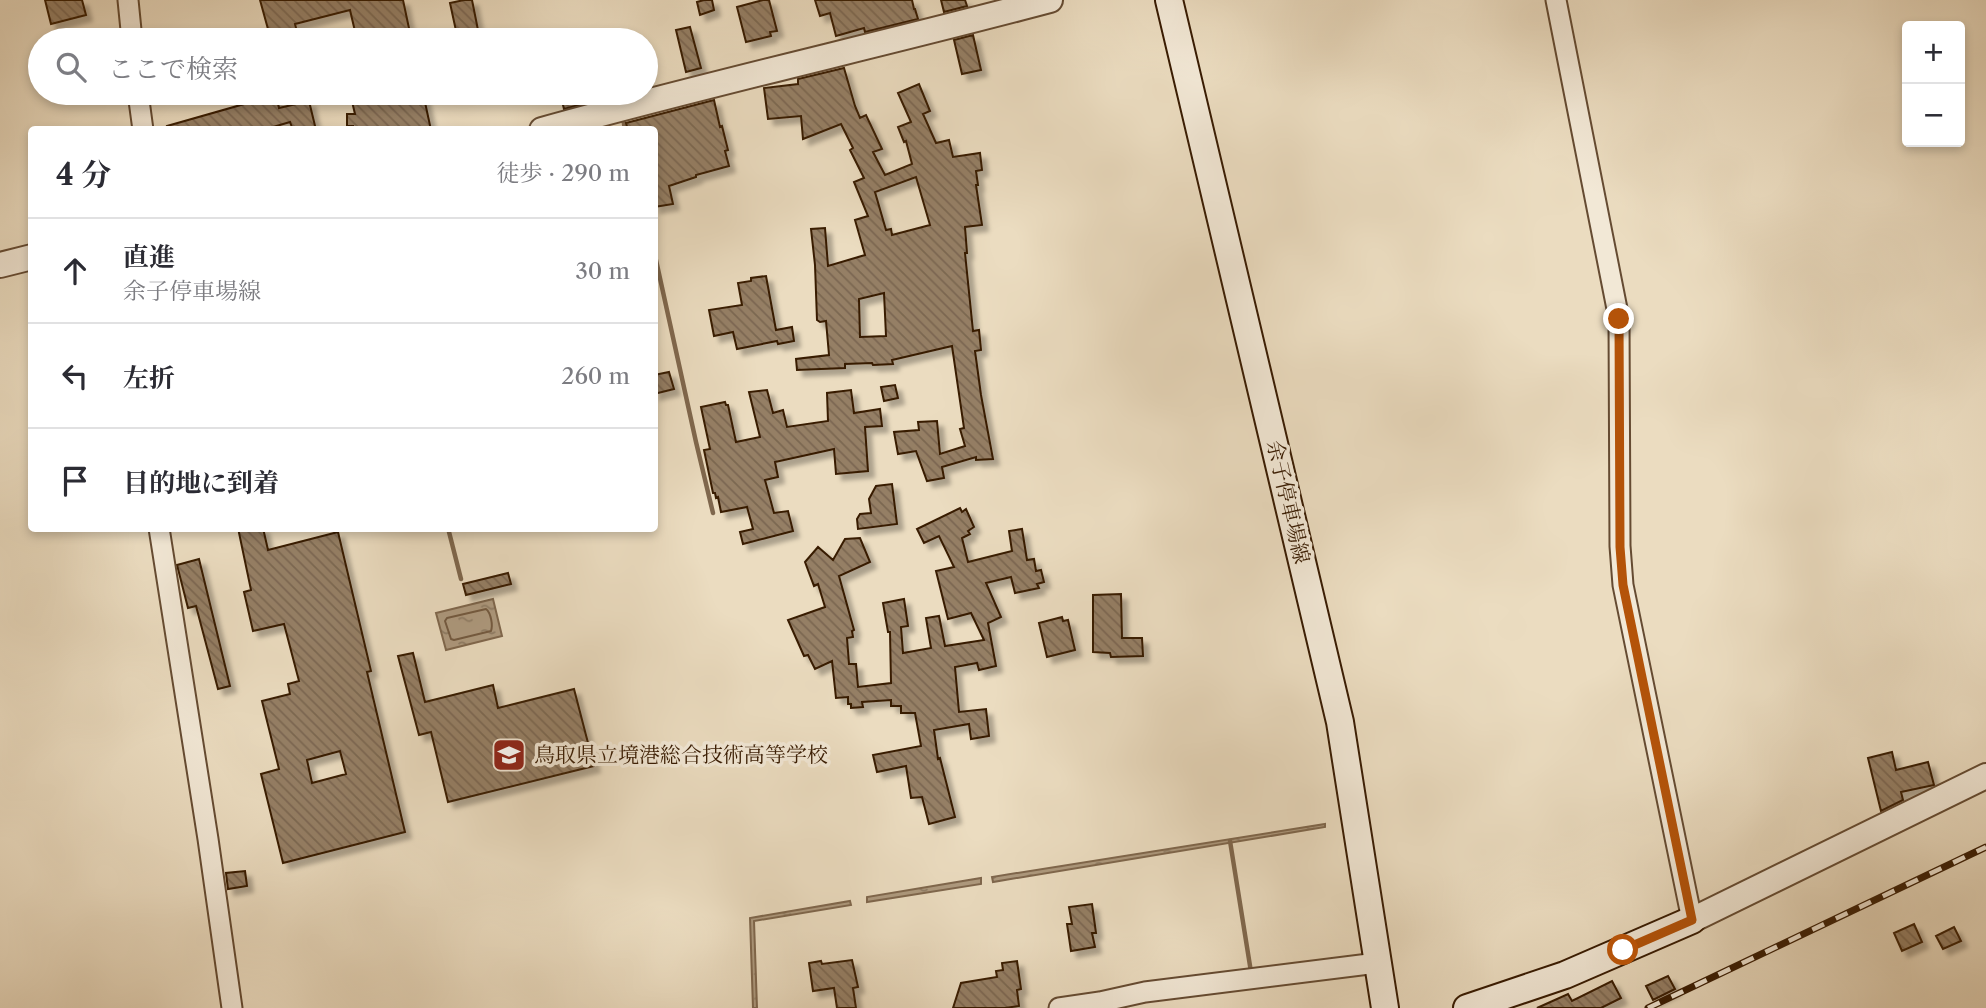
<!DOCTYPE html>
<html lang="ja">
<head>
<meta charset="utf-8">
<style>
  :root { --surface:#fff; --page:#f2f2f3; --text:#2b2b33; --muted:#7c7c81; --line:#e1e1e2 }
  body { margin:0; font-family:"Libre Caslon Text","Noto Serif JP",serif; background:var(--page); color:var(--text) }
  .controls { position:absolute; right:21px; top:21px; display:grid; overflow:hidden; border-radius:7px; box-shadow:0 4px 10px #0003 }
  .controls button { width:63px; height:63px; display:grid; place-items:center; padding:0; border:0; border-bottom:2px solid var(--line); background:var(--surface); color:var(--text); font:35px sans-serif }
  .stop { position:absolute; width:21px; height:21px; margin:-16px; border:5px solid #b45309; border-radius:50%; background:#fff }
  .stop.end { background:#b45309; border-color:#fff; box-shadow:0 2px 7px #0008 }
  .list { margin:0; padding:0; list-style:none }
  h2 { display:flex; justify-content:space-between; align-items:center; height:91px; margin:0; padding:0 28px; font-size:30px }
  h2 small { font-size:23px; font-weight:400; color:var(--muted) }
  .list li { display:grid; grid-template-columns:46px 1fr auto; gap:21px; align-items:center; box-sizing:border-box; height:105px; padding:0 28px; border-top:2px solid var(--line) }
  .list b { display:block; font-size:26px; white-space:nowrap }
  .list p { margin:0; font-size:23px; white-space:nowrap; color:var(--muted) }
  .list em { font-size:23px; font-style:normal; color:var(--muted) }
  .icon { flex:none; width:38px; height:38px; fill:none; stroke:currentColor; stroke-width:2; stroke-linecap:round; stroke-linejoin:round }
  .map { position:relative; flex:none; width:1986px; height:1008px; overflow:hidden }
  .search { position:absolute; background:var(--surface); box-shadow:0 4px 10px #0003; left:28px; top:28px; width:630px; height:77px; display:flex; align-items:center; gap:18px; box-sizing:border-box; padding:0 24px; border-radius:38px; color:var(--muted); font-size:26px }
  .panel { position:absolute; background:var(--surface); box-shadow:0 4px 10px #0003; left:28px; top:126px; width:630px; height:406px; border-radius:7px }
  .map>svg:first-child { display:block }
  .water { fill:url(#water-ripples); stroke:#7f674d; stroke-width:2 }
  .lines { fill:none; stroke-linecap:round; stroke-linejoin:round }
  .shore { stroke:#735a40; stroke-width:2 }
  .stream { stroke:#7f674d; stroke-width:4.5 }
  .building { fill:url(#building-back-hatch); stroke:#381b02; stroke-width:2; fill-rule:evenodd; filter:url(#shadow) }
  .minor-casing { stroke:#654b32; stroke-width:23 }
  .tertiary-casing { stroke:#654b32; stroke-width:28 }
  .secondary-casing { stroke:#381b02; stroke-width:30 }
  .minor { stroke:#f2e8d6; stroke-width:19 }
  .tertiary { stroke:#f2e8d6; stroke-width:24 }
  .secondary { stroke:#f2e8d6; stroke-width:26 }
  .rail-casing { stroke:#381b02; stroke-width:7 }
  .rail { stroke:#f2e8d6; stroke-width:4.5; stroke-dasharray:13; stroke-linecap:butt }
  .route { stroke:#b45309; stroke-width:9 }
  .labels { text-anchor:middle; stroke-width:7; stroke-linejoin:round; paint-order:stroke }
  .street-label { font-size:21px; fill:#381b02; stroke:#f2e8d6 }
  .poi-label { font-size:21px; fill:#381b02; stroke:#f2e8d6; text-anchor:start }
</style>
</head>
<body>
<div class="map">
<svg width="1986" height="1008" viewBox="0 0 1986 1008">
  <defs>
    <pattern id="water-ripples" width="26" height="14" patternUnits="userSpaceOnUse" patternTransform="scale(1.75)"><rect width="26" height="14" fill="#ae9a7f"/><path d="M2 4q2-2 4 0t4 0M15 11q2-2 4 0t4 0" fill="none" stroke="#8f7d66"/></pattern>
    <pattern id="building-back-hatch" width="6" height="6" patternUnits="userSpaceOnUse" patternTransform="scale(1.75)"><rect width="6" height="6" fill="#957f65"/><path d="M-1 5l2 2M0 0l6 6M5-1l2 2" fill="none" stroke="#7b6751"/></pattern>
    <filter id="shadow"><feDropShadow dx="6" dy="6" stdDeviation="2" flood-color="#0004"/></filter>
  </defs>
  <rect width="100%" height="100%" fill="#ebdcc0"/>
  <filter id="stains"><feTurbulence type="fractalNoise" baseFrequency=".00286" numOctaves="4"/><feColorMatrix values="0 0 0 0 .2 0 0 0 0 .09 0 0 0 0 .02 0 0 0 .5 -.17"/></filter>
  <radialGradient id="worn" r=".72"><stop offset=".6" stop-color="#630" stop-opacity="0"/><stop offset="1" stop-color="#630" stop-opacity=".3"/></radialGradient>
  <path class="water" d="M493,599l9,37 -56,14 -10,-37z
    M1325,824v3l-332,55 -1,-5z
    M981,878v6l-114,18v-5z
    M850,901l1,4 -97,16 3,87h-4l-3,-90z"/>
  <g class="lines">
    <path class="shore" d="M486,609c5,4 7,16 5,22l-37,9 -3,-1 -6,-18 2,-3z"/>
    <path class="stream" d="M623,118l2,12
      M654,251l42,191 17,71
      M448,528l13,51
      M1230,841l21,131"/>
  </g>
  <path class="building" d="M45,0h37l4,15 -35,9z
    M260,0h143l7,33 -27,6v1h-26l-7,-30 -55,14 4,16h-28z
    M464,0h8l8,40h-22l-8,-37z
    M704,0h8l2,10 -14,5 -3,-13z
    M763,0h6l8,31 -7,1 1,4 -25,6 -9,-35z
    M815,0h97l2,9h1l3,10 -53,13 -1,-4 -28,8 -6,-23 -10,3z
    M941,0h24l2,6 -23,6z
    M690,27l11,41 -15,4 -10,-42z
    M973,35l8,35 -19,4 -8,-34z
    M844,68l11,38 5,12 6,-3 16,34 -9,3 12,23 27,-11 -6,-23 -2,1 -6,-15 13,-5 -13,-29 21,-9 11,27 -7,3 13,29 13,-3 4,17 27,-4 2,17 -6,1 2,14h-2l6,40 -17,2 2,26h-2l8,78 6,-1 2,20 -6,1 6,44 12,64 -17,1v-3l-34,10 2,11 -17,3 -11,-30 -18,3 -4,-22 25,-2 -1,-8 19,-1 3,33 25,-8 -5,-17 4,-1 -12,-82 -60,14 1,4 -20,1 -1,-2 -27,1v4l-48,2 -1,-11 33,-4 -3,-34 -6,1 -3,-2 -2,-55 -4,-36 14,-1 3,38 37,-11 -10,-35 13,-4 -14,-34 10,-4 -14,-28 3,-2 -12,-24 -38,15 -2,-23 -33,3 -4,-31 34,-4v-5zM916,177l14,48 -38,10 -1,-6 -5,1 -11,-38zM884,293l2,43 -26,1 -1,-38z
    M350,93h73l8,37h-78v-4h-6v-12h8z
    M560,93h63l-59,16z
    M276,95l3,13 30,-7 7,29h-23l-3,-8 -27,8h-95l-1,-4z
    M714,100l6,27 2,-1 6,24 -3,1 4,15 -33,9v2l-27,9 4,18 -19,3v-77h-26l-2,-7z
    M766,276l10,54 16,-3 2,14 -16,3 -1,-3 -40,8 -4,-17 -19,4 -5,-26 33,-5 -4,-22 13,-2v-3z
    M669,372l5,17 -20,5v-19z
    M895,385l3,13 -14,3 -3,-14z
    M767,390l6,23 10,-3 4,17 41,-6 -1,-28 24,-3 3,23 26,-4 2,17 -17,1 3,44 -32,3 -2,-25 -59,13 3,15 -13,3 9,33 14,-2 5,20 -50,13 -3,-12 13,-3 -6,-22 -26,5 -3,-15 -2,1 -1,-5h-2l-9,-43 6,-1 -9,-42 24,-5 1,3h2l8,37 24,-5 -11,-45z
    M892,484l5,40 -39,5 -1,-10 3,-5 11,-1 -2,-14 7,-13z
    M960,508l2,4 4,-3 8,18 -6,4 2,3 -8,4 6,24 44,-11 -3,-20 13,-2 5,31 7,-1 2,12 5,-1 3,12 -7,2 2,4 -24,5 -4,-16 -25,6 15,34 -13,6 8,43 -17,4 -2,-7 -22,4 4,45 27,-3 3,27 -18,3 -2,-15 -35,6 4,29 2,-1 15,59 -26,7 -7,-27 -11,1 -5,-32 -29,6 -4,-17 48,-9 -6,-33h-14v-7h-10v-6l-29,2 1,5 -12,1v-4h-3v-7l-12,1 -4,-37 -17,8 -7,-14 -4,1 -16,-36 37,-13 -7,-23 -4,2 -9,-24 13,-15 15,13 12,-21 15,-1 10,24 -31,14 15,54 -2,1 1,6 -6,1 2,26h7l2,23 33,-4 -1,-51h-2l-5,-29 21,-4 4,27 -7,1 2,26 28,-5 -5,-30 13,-2 6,30 39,-6 -13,-27 -23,6 -12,-48 18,-4 -15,-31 -15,7 -7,-14z
    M238,528h25l5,22 70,-18 33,139 -4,1 38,160 -122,31 -22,-89 18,-5 -17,-68 28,-7 -2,-10 11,-3 -15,-57 -31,7 -9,-39 7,-2zM340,751l6,23 -34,9 -5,-23z
    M199,559l31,127 -12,3 -22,-83 -8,2 -11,-43z
    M508,573l3,11 -45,11 -3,-11z
    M1121,594l1,44h20l1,18 -32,1 -1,-4 -17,-1v-57z
    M1062,617l1,4 5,-1 7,30 -28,7 -8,-34z
    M413,653l12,49 68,-17 5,23 76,-19 20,77 -146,36 -17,-70 -12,3 -21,-79z
    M1892,752l4,18 32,-8 6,23 -33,7 2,8 -22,11 -13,-53z
    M245,871l2,15 -19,3 -2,-16z
    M1092,904l4,29h-4l3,14 -24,4 -4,-27h5l-3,-17z
    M1914,924l8,18 -20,9 -8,-18z
    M1954,927l7,14 -18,8 -7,-13z
    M852,960l6,27 -5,1 3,20h-19l-3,-20 -21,3 -4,-28 12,-2 1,3z
    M1017,961l4,28 -4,1 2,16 -14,2h-52l8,-25 36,-6 -1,-6 7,-1 -1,-7z
    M1668,976l7,13 -22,11 -7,-14z
    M1612,981l9,17 -20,10h-64l31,-14 4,7z"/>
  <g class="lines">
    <defs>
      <path id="minor" d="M128,0l4,40
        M1556,0l63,319 1,227 3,39 69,335
        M138,93l5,37
        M159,528l49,311 24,169
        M1059,1008l41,-6 45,-10 232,-29"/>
      <path id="tertiary" d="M542,130c168,-47 339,-85 508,-130
        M0,265l32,-8
        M1692,920l294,-144"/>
      <path id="secondary" d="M1169,0l171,722 45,286
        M1467,1008l98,-33 127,-55"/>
    </defs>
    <use href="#minor" class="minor-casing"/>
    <use href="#tertiary" class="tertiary-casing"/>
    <use href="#secondary" class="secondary-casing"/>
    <use href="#minor" class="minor"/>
    <use href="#tertiary" class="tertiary"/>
    <use href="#secondary" class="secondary"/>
    <defs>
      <path id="rail" d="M1648,1008l338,-161"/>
    </defs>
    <use href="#rail" class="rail-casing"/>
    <use href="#rail" class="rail"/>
  </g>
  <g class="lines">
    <path class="route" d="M1619,319l1,228 3,38 69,335 -69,30"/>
  </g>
  <defs>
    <symbol id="school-square" viewBox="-11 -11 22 22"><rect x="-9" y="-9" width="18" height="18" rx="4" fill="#8f2418" stroke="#f2e8d6"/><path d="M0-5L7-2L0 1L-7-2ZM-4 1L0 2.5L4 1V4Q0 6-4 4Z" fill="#fff"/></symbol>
  </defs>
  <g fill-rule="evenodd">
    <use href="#school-square" x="490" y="736" width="38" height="38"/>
  </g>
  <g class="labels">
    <g class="street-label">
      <text transform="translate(1288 502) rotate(77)" y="7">余子停車場線</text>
    </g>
    <g class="poi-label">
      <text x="534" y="762">鳥取県立境港総合技術高等学校</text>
    </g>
  </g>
  <rect width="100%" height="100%" filter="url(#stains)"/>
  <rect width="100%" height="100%" fill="url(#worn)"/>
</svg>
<div class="controls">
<button>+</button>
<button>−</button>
</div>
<div class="stop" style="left:1623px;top:950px"></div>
<div class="stop end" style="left:1619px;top:319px"></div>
<div class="search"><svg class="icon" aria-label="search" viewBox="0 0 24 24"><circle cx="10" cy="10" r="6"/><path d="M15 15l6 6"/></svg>ここで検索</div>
<section class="panel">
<h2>4 分<small>徒歩 · 290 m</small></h2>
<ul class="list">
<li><svg class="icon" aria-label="ahead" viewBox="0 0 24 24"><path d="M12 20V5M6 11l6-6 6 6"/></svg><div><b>直進</b><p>余子停車場線</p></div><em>30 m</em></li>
<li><svg class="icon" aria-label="left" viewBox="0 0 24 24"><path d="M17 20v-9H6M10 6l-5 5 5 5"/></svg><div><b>左折</b></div><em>260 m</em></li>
<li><svg class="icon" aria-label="arrive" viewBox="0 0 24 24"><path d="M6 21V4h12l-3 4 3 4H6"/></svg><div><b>目的地に到着</b></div></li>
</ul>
</section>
</div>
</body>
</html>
